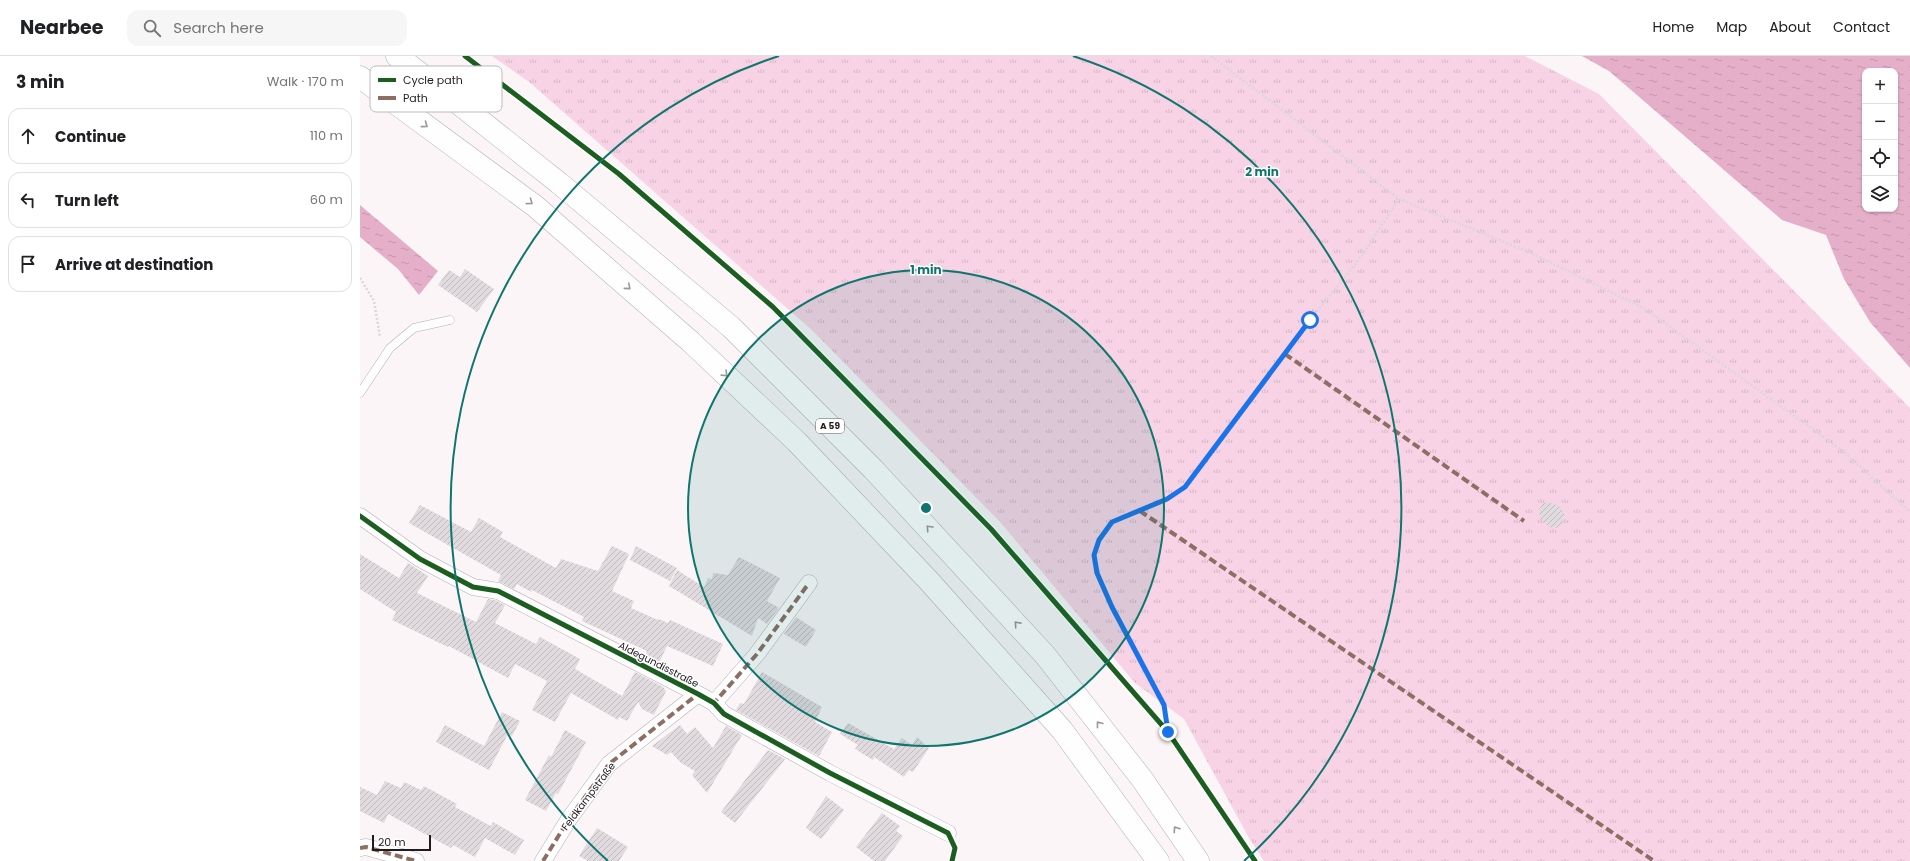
<!DOCTYPE html>
<html lang="en">
<head>
<meta charset="utf-8">
<style>
  :root { --surface:#fff; --page:#f6f6f6; --text:#202124; --muted:#757577; --line:#e0e0e0 }
  body { margin:0; font-family:Poppins,sans-serif; background:var(--page); color:var(--text) }
  .controls { position:absolute; right:12px; top:12px; display:grid; overflow:hidden; border-radius:8px; box-shadow:0 1px 3px #0004 }
  .controls button { width:36px; height:36px; display:grid; place-items:center; padding:0; border:0; border-bottom:1px solid var(--line); background:var(--surface); color:var(--text); font:20px sans-serif }
  .scale { position:absolute; left:12px; bottom:10px; width:59px; box-sizing:border-box; padding-left:4px; border:2px solid #221b1e; border-top:0; font-size:11px; line-height:14px; white-space:nowrap; color:#221b1e; -webkit-text-stroke:3px #fff; paint-order:stroke }
  .stop { position:absolute; width:12px; height:12px; margin:-9px; border:3px solid #1a73e8; border-radius:50%; background:#fff }
  .stop.end { background:#1a73e8; border-color:#fff; box-shadow:0 1px 4px #0008 }
  .list { margin:0; padding:0; list-style:none }
  h2 { display:flex; justify-content:space-between; align-items:center; height:52px; margin:0; padding:0 16px; font-size:17px }
  h2 small { font-size:13px; font-weight:400; color:var(--muted) }
  .list li { display:grid; grid-template-columns:26px 1fr auto; gap:12px; align-items:center; box-sizing:border-box; height:56px; margin:0 8px 8px; padding:0 8px; border:1px solid var(--line); border-radius:12px }
  .list b { display:block; font-size:15px; white-space:nowrap }
  .list em { font-size:13px; font-style:normal; color:var(--muted) }
  .icon { flex:none; width:22px; height:22px; fill:none; stroke:currentColor; stroke-width:2; stroke-linecap:round; stroke-linejoin:round }
  .map { position:relative; flex:none; width:1550px; height:805px; overflow:hidden }
  header { display:flex; align-items:center; gap:24px; box-sizing:border-box; height:56px; padding:0 20px; background:var(--surface); border-bottom:1px solid var(--line) }
  header strong { font-size:19px }
  nav { display:flex; gap:22px; margin-inline-start:auto; font-size:14px }
  .search { width:280px; height:36px; background:var(--page); display:flex; align-items:center; gap:10px; box-sizing:border-box; padding:0 14px; border-radius:12px; color:var(--muted); font-size:15px }
  main { display:flex }
  aside { flex:1; background:var(--surface) }
  .map>svg:first-child { display:block }
  .grass { fill:url(#grass-tufts) }
  .water { fill:url(#water-ripples); fill-rule:evenodd }
  .building { fill:url(#building-hatch) }
  .lines { fill:none; stroke-linecap:round; stroke-linejoin:round }
  .service-casing { stroke:#b5afb2; stroke-width:9 }
  .minor-casing { stroke:#b5afb2; stroke-width:17 }
  .motorway-casing { stroke:#b5afb2; stroke-width:23 }
  .path { stroke:#dad7d9; stroke-width:2.5; stroke-dasharray:2 2; stroke-linecap:butt }
  .service { stroke:#fefefe; stroke-width:8 }
  .minor { stroke:#fefefe; stroke-width:16 }
  .motorway { stroke:#fefefe; stroke-width:22 }
  .quiet { stroke:#8d6e63; stroke-width:4; stroke-dasharray:8 4; stroke-linecap:butt }
  .cycleway-casing { stroke:#fff; stroke-width:8 }
  .cycleway { stroke:#1b5e20; stroke-width:5 }
  .oneway { stroke:#9b9899 }
  .route { stroke:#1a73e8; stroke-width:5 }
  .ring { fill:none; stroke:#0f766e; stroke-width:2 }
  .labels { text-anchor:middle; stroke-width:3; stroke-linejoin:round; paint-order:stroke }
  .shield { fill:#fff; stroke:#645f62; stroke-width:1 }
  .shield-label { font-size:9px; font-weight:bold; fill:#221b1e }
  .street-label { font-size:10px; fill:#221b1e; stroke:#fff }
  .key { fill:#fff; stroke:#bdbbbc; stroke-width:1 }
  .key-label { font-size:11px; fill:#221b1e }
  .centre { fill:#0f766e; stroke:#fff; stroke-width:2 }
  .ring-label { font-size:12px; text-anchor:middle; font-weight:bold; fill:#0f766e; stroke:#fff; stroke-width:3; stroke-linejoin:round; paint-order:stroke }
</style>
</head>
<body>
<header>
<strong>Nearbee</strong>
<div class="search"><svg class="icon" aria-label="search" viewBox="0 0 24 24"><circle cx="10" cy="10" r="6"/><path d="M15 15l6 6"/></svg>Search here</div>
<nav><a>Home</a><a>Map</a><a>About</a><a>Contact</a></nav>
</header>
<main>
<aside>
<h2>3 min<small>Walk · 170 m</small></h2>
<ul class="list">
<li><svg class="icon" aria-label="ahead" viewBox="0 0 24 24"><path d="M12 20V5M6 11l6-6 6 6"/></svg><div><b>Continue</b></div><em>110 m</em></li>
<li><svg class="icon" aria-label="left" viewBox="0 0 24 24"><path d="M17 20v-9H6M10 6l-5 5 5 5"/></svg><div><b>Turn left</b></div><em>60 m</em></li>
<li><svg class="icon" aria-label="arrive" viewBox="0 0 24 24"><path d="M6 21V4h12l-3 4 3 4H6"/></svg><div><b>Arrive at destination</b></div></li>
</ul>
</aside>
<div class="map">
<svg width="1550" height="805" viewBox="0 0 1550 805">
  <defs>
    <pattern id="grass-tufts" width="24" height="20" patternUnits="userSpaceOnUse"><rect width="24" height="20" fill="#f7d3e5"/><path d="M3 7l-1-3M5 7V3M7 7l1-3M15 17l-1-3M17 17v-4M19 17l1-3" fill="none" stroke="#d3b5c4"/></pattern>
    <pattern id="water-ripples" width="26" height="14" patternUnits="userSpaceOnUse"><rect width="26" height="14" fill="#e5afca"/><path d="M2 4q2-2 4 0t4 0M15 11q2-2 4 0t4 0" fill="none" stroke="#c496ad"/></pattern>
    <pattern id="building-hatch" width="6" height="6" patternUnits="userSpaceOnUse"><rect width="6" height="6" fill="#e1dade"/><path d="M-1 1l2-2M0 6l6-6M5 7l2-2" fill="none" stroke="#c1babe"/></pattern>
  </defs>
  <rect width="100%" height="100%" fill="#fbf5f8"/>
  <path class="grass" d="M132,0h1033l74,38 311,314v453h-646l-15,-23 -65,-119 -49,-36 -134,-160 -188,-192 -284,-249z"/>
  <path class="water" d="M1222,0h328v312l-40,-46 -26,-43 -18,-44 -44,-15 -173,-149zM1505,15h30v138h-30z
    M0,149l78,66 -19,24 -21,-26 -38,-32z"/>
  <path class="building" d="M105,213l29,20 -17,23 -39,-27 11,-15 11,7z
    M1189,446l10,4 6,9 -2,8 -7,5 -7,-1 -9,-9 -1,-9 5,-6z
    M60,449l51,27 8,-14 24,14 -3,5 56,31 5,-9 37,12 14,-25 17,8 -17,37 22,10 -3,7 27,12 1,-1 9,4 2,-3 53,24 -10,22 -46,-20 -8,17 -14,-7 2,-4 -2,-2 -63,-29 2,-4 -52,-27 -1,2 -14,-8 -3,5 -16,-8 3,-6 -92,-52z
    M276,490l41,22 -7,13 -40,-21z
    M0,498l39,24 9,-15 20,13 -11,17 59,29 12,-23 7,1 10,5 -10,18 41,21 4,-7 40,22 -5,10 47,27 13,-24 28,15 3,4 -12,24 -12,-6 -4,-7 -11,19 -8,-4 -1,3 -47,-27 -16,29 -23,-12 15,-29 -32,-17 -7,14 -59,-32 -1,1 -56,-27 4,-8 -36,-23z
    M379,501l41,21 -13,23 12,7 -12,16 -9,-6 -6,18 -83,-50 8,-16 27,17 4,-9 4,1 1,-6 15,2z
    M436,561l20,13 -10,17 -22,-13z
    M402,616l60,35 -7,15 17,10 -13,24 -83,-46 4,-7 4,1z
    M142,656l18,9 -8,15 -4,-2 -19,36 -53,-28 9,-17 39,21z
    M488,667l46,26 8,-11 10,7 5,-8 12,11 -16,24 -4,-2 -5,7 -30,-20 -1,3 -18,-11 3,-4 -18,-11z
    M320,669l7,9 8,-7 18,21 13,-22 16,9 -35,58 -15,-18 3,-4 -14,-8 -10,-11 -4,3 -15,-9z
    M205,674l21,12 -28,52 -2,-1 -10,18 -21,-11 24,-45 2,2z
    M408,694l17,9 -50,64 -14,-11z
    M25,725l16,7 3,-6 17,8 3,-4 33,18 -2,3 36,19 2,-4 31,18 -9,15 -30,-17 -10,19 -22,-12 -2,3 -63,-34 -4,9 -24,-12v-24l17,8z
    M466,740l18,14 -23,29 -15,-11z
    M522,757l18,13 -4,5 7,5 -18,25h-11l-18,-14z
    M237,772l31,19 -9,14h-31l-9,-5z"/>
  <g class="lines">
    <defs>
      <path id="service" d="M0,337l30,-45 24,-20 36,-8"/>
      <path id="minor" d="M0,460l60,43 53,28 25,4 200,103 16,9 10,11 106,59 118,60
        M354,647l43,-49 52,-71
        M0,792l6,-1 50,14
        M183,805l26,-42 40,-55 89,-70"/>
      <path id="motorway" d="M37,0l42,32 120,95 172,144 142,142 172,186 97,124 56,82
        M0,21l175,129 156,136 106,100 132,139 133,149 96,131"/>
    </defs>
    <use href="#service" class="service-casing"/>
    <use href="#minor" class="minor-casing"/>
    <use href="#motorway" class="motorway-casing"/>
    <path class="path" d="M851,0l188,143 130,53 115,56 199,143 67,61
      M0,222l14,23 6,36
      M808,676l-4,-27 -52,-98 -15,-34 -3,-18 5,-15 13,-18 55,-23 18,-12 125,-167 51,-63 38,-58"/>
    <use href="#service" class="service"/>
    <use href="#minor" class="minor"/>
    <use href="#motorway" class="motorway"/>
    <path class="quiet" d="M925,298l239,167
      M780,455l514,350
      M356,649l-2,-2 43,-49 52,-71
      M0,792l6,-1 50,14
      M183,805l26,-42 40,-55 89,-70"/>
    <defs>
      <path id="cycleway" d="M105,0l154,118 154,133 218,222 177,203 87,129
        M0,460l60,43 53,28 25,4 200,103 16,9 10,11 106,59 118,60 7,15 -3,13"/>
    </defs>
    <use href="#cycleway" class="cycleway-casing"/>
    <use href="#cycleway" class="cycleway"/>
  </g>
  <defs><path id="oneway-chevron" d="M-2-3.5L2.5 0L-2 3.5" fill="none" stroke-width="1.6" stroke-linecap="round" stroke-linejoin="round"/></defs>
  <g class="oneway">
    <use href="#oneway-chevron" transform="translate(65 69) rotate(36)"/>
    <use href="#oneway-chevron" transform="translate(170 146) rotate(36)"/>
    <use href="#oneway-chevron" transform="translate(268 231) rotate(41)"/>
    <use href="#oneway-chevron" transform="translate(365 318) rotate(44)"/>
    <use href="#oneway-chevron" transform="translate(569 472) rotate(-133)"/>
    <use href="#oneway-chevron" transform="translate(657 568) rotate(-132)"/>
    <use href="#oneway-chevron" transform="translate(739 668) rotate(-128)"/>
    <use href="#oneway-chevron" transform="translate(816 773) rotate(-124)"/>
  </g>
  <g class="lines">
    <path class="route" d="M808,676l-4,-27 -52,-98 -15,-34 -3,-18 5,-15 13,-18 55,-23 18,-12 125,-167"/>
  </g>
  <circle cx="566" cy="452" r="238" fill="#0f766e" fill-opacity=".12"/>
  <g class="ring">
    <circle cx="566" cy="452" r="238"/>
    <path d="M248 805A475 475 0 0 1 419 0M713 0A475 475 0 0 1 884 805"/>
  </g>
  <g class="labels">
    <rect class="shield" x="456" y="363" width="28" height="14" rx="3"/>
    <g class="shield-label">
      <text x="470" y="373">A 59</text>
    </g>
    <g class="street-label">
      <text transform="translate(299 608) rotate(27)" y="4">Aldegundisstraße</text>
      <text transform="translate(228 740) rotate(-53)" y="4">Feldkampstraße</text>
    </g>
  </g>
  <rect x="10" y="10" width="132" height="46" rx="6" class="key"/>
  <rect x="18" y="22" width="18" height="4" fill="#1b5e20"/>
  <rect x="18" y="40" width="18" height="4" fill="#8d6e63"/>
  <g class="key-label">
    <text x="43" y="28">Cycle path</text>
    <text x="43" y="46">Path</text>
  </g>
  <circle cx="566" cy="452" r="6" class="centre"/>
  <g class="ring-label">
    <text x="902" y="120">2 min</text>
    <text x="566" y="218">1 min</text>
  </g>
</svg>
<div class="controls">
<button>+</button>
<button>−</button>
<button><svg class="icon" aria-label="locate" viewBox="0 0 24 24"><circle cx="12" cy="12" r="6"/><path d="M12 2v4M12 18v4M2 12h4M18 12h4"/></svg></button>
<button><svg class="icon" aria-label="layers" viewBox="0 0 24 24"><path d="M12 4l9 5-9 5-9-5zM3 14l9 5 9-5"/></svg></button>
</div>
<div class="scale">20 m</div>
<div class="stop" style="left:950px;top:264px"></div>
<div class="stop end" style="left:808px;top:676px"></div>
</div>
</main>
</body>
</html>
